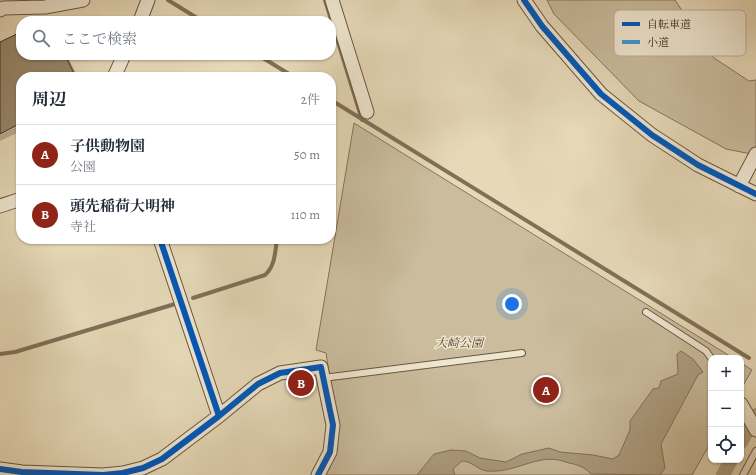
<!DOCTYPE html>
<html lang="ja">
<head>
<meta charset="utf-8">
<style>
  :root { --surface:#fff; --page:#f6f6f7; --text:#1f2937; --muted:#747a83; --line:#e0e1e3; --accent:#8f2418 }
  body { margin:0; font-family:Alegreya,"Noto Serif JP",serif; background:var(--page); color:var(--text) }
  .controls { position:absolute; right:12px; bottom:12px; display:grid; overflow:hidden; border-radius:8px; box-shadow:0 1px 3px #0004 }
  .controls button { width:36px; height:36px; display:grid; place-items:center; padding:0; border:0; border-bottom:1px solid var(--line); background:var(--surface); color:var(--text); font:20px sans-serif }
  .you { position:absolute; left:512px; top:304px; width:14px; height:14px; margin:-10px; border:3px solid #fff; border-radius:50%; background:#1a73e8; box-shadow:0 0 0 6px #1a73e833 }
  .badge { display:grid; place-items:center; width:26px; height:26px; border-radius:50%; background:var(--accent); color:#fff; font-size:13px; font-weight:700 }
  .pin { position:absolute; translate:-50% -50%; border:2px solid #fff; box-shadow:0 1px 4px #0006 }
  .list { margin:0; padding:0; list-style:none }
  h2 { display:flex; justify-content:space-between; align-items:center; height:52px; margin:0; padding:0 16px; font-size:17px }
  h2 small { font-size:13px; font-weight:400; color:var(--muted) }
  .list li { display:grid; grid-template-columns:26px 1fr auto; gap:12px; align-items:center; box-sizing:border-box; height:60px; padding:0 16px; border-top:1px solid var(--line) }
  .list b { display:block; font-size:15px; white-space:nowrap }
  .list p { margin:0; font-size:13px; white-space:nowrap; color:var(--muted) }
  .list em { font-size:13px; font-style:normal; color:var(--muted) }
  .icon { flex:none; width:22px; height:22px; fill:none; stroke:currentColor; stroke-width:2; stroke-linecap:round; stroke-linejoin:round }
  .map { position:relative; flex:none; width:756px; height:475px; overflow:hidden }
  .search { position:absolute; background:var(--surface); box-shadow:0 1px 3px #0004; left:16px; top:16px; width:320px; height:44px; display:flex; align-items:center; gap:10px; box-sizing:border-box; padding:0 14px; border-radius:16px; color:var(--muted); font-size:15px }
  .panel { position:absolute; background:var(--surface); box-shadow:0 1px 3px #0004; left:16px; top:72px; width:320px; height:172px; border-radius:16px }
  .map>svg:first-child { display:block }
  .green { fill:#cabc9d; stroke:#84745a }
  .water { fill:#ad9e81; stroke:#817057 }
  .shadow { fill:#0003 }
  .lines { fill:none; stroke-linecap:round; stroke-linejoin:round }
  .stream { stroke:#817057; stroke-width:4 }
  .canal { stroke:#ad9e81; stroke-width:14 }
  .building { fill:#96866b; stroke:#3f2c17 }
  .lane-casing { stroke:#69573f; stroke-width:8 }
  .street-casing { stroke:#69573f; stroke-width:15 }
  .lane { stroke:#efe6d1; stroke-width:6 }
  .street { stroke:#efe6d1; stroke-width:13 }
  .quiet { stroke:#3f96d4; stroke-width:5; stroke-dasharray:10 5; stroke-linecap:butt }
  .cycleway-casing { stroke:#efe6d1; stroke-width:8 }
  .cycleway { stroke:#0057b8; stroke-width:6 }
  .labels { text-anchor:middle; stroke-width:3; stroke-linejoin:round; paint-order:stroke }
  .park-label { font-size:12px; font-style:italic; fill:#5b4932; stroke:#efe6d1 }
  .key { fill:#efe6d1; stroke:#baae99; stroke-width:1 }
  .key-label { font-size:11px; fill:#3f2c17 }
</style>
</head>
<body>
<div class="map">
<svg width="756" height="475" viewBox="0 0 756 475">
  <rect width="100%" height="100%" fill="#e6d9b8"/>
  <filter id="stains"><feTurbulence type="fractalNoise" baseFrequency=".005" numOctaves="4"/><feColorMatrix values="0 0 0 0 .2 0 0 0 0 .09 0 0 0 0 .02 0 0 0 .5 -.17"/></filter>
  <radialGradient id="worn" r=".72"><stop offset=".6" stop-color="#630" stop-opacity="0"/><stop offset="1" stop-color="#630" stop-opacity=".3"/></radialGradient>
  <path class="green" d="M547,0h128l39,58 35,23 7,-1v75l-30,-6 -87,-48 -85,-87z
    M354,123l379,235h-22v84l-19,33h-369l14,-50 -11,-72 -10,-3z
    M741,363l11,7 -11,19z"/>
  <path class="water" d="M681,351l12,8 10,13 -5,3 -37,69 4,24 -5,7 -69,-1c-7,-7 -12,-9 -22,-11 -9,-3 -17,-5 -27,-3 -18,3 -35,13 -55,11 -9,-1 -15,-10 -25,-10l-9,8 2,6h-38l17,-21 17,-4 15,1 14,7 26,4 16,-8 27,-6 11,4 33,3 20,4 6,-4 11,-25v-9l23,-32 6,-1 2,-7 17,-7 -1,-20z"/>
  <path class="shadow" d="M21,33v22h46l11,22h-57v45l-21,10v-89z
    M21,124v7l-21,10v-6z"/>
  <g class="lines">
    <path class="stream" d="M168,0l34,21
      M325,0l37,120
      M258,55l36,22
      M331,100l418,258
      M193,298l72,-23c10,-9 10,-22 12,-36
      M0,354l15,-2 160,-48"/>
    <path class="canal" d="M741,442l15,-27
      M723,475l8,-15"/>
  </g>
  <path class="building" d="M21,32v23h44l11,22h-55v46l-21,11v-92z"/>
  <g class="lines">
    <defs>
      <path id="lane" d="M646,312l60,39 5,7
        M323,378l199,-25
        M743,475l13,-24"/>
      <path id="street" d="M332,0l35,112
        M524,0l18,26 59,68 51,41 46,30 58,29
        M0,10l3,-2 42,-1 38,-7
        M140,21l8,-21
        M114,77l10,-22
        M739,186l17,-32
        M0,206l21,-7
        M160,239l59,177
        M741,404l15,26
        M0,469l22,3 81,3 20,-2 20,-5 19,-9 57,-43 39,-32 22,-11 41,-6 12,58 -3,27 -12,23"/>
    </defs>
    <use href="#lane" class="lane-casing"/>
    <use href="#street" class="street-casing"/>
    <use href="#lane" class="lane"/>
    <use href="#street" class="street"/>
    <path class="quiet" d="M305,381l9,-6"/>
    <defs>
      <path id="cycleway" d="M524,0l18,26 59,68 51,41 46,30 58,29
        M160,239l59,177
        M0,469l22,3 81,3 20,-2 20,-5 19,-9 57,-43 39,-32 22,-11 41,-6 12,58 -3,27 -12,23"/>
    </defs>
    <use href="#cycleway" class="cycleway-casing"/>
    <use href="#cycleway" class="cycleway"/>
  </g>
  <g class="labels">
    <g class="park-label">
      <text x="459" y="347">大崎公園</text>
    </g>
  </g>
  <rect x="614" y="10" width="132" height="46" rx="6" class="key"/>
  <rect x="622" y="22" width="18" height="4" fill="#0057b8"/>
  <rect x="622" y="40" width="18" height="4" fill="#3f96d4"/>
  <g class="key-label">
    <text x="647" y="28">自転車道</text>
    <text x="647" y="46">小道</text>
  </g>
  <rect width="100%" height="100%" filter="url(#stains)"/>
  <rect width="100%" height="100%" fill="url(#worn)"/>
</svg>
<div class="controls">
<button>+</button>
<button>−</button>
<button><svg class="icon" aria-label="locate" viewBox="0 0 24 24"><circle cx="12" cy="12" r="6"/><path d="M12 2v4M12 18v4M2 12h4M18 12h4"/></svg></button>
</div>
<div class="you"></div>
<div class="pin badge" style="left:546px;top:390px">A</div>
<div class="pin badge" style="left:301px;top:383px">B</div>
<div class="search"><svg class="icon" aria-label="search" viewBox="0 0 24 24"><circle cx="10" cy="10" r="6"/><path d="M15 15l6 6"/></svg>ここで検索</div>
<section class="panel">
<h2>周辺<small>2件</small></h2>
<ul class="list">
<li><span class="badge">A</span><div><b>子供動物園</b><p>公園</p></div><em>50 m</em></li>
<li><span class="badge">B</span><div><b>頭先稲荷大明神</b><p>寺社</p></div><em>110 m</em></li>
</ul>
</section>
</div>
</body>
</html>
